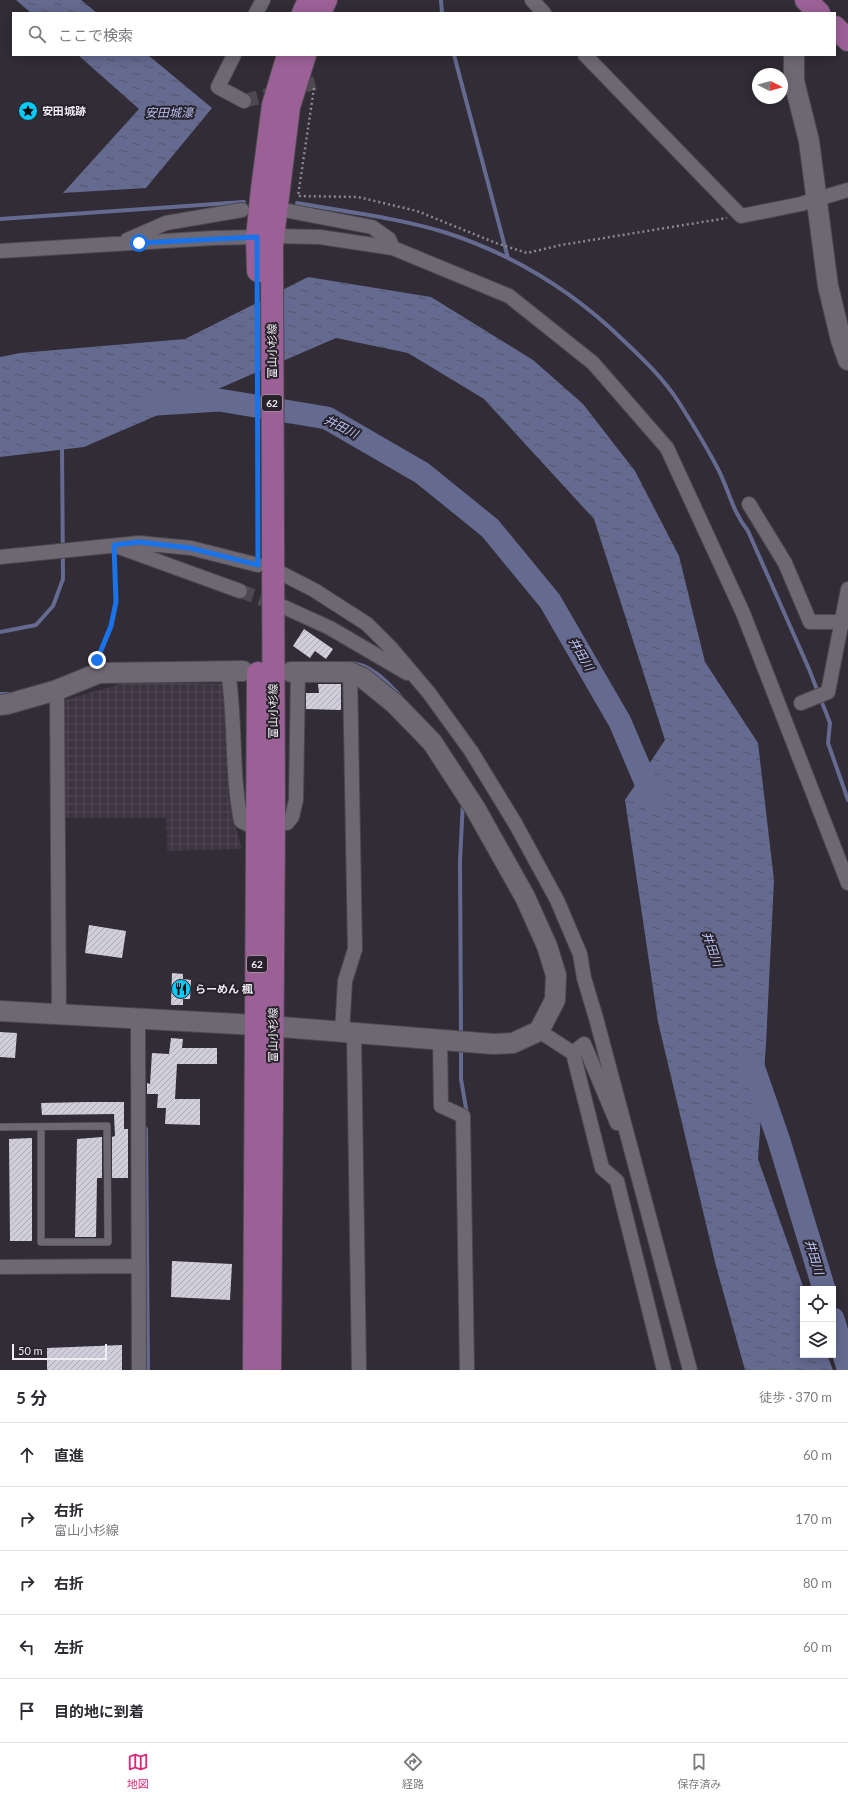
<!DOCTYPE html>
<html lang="ja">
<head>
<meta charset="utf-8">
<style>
  :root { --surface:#fff; --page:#f2f2f3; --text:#2b2b33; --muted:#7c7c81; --line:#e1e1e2; --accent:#db2777 }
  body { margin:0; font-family:Lato,"Noto Sans JP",sans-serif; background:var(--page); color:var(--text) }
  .controls { position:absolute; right:12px; bottom:12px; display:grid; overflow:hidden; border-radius:0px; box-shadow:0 2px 10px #0003 }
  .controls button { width:36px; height:36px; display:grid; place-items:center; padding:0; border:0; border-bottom:1px solid var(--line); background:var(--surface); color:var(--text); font:20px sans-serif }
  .compass { position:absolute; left:752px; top:68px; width:36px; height:36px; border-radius:50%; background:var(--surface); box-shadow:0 2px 10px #0003; rotate:96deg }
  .scale { position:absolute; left:12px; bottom:10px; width:95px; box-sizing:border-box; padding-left:4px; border:2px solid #efecf2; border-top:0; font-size:11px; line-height:14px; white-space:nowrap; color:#efecf2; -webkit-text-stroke:3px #28222b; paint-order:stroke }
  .stop { position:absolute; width:12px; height:12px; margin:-9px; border:3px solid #1a73e8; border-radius:50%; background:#fff }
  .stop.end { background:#1a73e8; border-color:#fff; box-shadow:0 1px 4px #0008 }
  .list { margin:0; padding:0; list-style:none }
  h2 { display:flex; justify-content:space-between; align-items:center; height:52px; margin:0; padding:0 16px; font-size:17px }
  h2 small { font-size:13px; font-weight:400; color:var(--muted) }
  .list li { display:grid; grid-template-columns:26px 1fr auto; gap:12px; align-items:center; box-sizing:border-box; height:64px; padding:0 16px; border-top:1px solid var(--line) }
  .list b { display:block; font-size:15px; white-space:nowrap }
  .list p { margin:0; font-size:13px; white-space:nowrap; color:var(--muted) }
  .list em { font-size:13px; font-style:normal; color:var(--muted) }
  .icon { flex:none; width:22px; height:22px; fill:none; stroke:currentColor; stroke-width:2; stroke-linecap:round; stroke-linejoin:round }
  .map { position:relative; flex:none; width:848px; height:1370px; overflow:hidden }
  .search { position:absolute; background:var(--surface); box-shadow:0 2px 10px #0003; left:12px; right:12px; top:12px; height:44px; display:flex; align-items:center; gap:10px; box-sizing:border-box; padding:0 14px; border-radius:0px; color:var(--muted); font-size:15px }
  .sheet { height:372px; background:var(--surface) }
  nav { display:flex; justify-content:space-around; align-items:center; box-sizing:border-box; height:56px; border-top:1px solid var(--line); background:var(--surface); font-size:11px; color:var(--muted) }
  nav a { display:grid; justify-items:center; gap:2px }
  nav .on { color:var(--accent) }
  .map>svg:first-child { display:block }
  .industrial { fill:url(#industrial-grid) }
  .water { fill:url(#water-ripples) }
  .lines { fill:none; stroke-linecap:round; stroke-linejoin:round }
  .stream { stroke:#646a90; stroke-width:4 }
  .river { stroke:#646a90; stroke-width:23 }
  .building { fill:url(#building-hatch) }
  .street-tunnel { stroke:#4e4951; stroke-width:14; stroke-dasharray:14 7; stroke-linecap:butt }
  .lane-casing { stroke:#4c484f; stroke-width:8 }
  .street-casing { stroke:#4c484f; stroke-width:16 }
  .secondary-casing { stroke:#4c484f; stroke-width:22 }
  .primary-casing { stroke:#4c484f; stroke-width:24 }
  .path { stroke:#8c888f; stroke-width:2.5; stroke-dasharray:2 3; stroke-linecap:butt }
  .lane { stroke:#6e6872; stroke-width:7 }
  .street { stroke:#6e6872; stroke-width:14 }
  .secondary { stroke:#6e6872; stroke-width:20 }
  .primary { stroke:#9b6197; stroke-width:22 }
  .route { stroke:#1a73e8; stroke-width:5 }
  .labels { text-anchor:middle; stroke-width:4; stroke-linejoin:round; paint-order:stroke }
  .shield { fill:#28222b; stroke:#b3afb6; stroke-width:1 }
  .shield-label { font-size:10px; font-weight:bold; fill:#efecf2 }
  .poi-label { font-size:11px; font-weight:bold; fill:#efecf2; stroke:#28222b; text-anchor:start }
  .street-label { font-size:11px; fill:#efecf2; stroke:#28222b }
  .water-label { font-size:12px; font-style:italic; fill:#b9c2f4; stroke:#28222b }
</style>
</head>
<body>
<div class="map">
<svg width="848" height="1370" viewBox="0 0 848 1370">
  <defs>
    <pattern id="industrial-grid" width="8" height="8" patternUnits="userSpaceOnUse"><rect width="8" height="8" fill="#3d3442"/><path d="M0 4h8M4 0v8" fill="none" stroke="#504854"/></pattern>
    <pattern id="water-ripples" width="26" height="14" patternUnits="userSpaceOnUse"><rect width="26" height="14" fill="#646a90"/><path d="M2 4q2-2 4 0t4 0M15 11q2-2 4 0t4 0" fill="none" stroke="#555769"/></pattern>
    <pattern id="building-hatch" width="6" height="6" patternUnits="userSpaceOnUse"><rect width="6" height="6" fill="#d1cedb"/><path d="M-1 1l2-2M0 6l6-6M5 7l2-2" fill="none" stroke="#afacb6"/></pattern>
  </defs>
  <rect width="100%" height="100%" fill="#312c35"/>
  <path class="industrial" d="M127,682l99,2 2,110 4,22 10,33 -75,2 -1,-33h-104v-117z"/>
  <path class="water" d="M16,0h65l16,13h-66z
    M78,55h70l64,53 -66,80 -83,5 76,-84z
    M308,277l123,20 102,63 50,44 52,67 44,85 26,106 53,81 16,137 -8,164 -8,115 46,130 -1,66h24l6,15h-88l-29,-104 -58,-244 -33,-222 40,-60 -71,-221 -110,-120 -76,-46 -72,-15 -252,109 -84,10v-100l20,-4 165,-14z"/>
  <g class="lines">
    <path class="stream" d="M441,0l1,13
      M454,55l54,203
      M297,203c50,9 102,15 150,30 67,22 127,59 177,108 19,18 39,37 54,60 14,22 28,45 40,68 11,21 14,42 30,62l61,138 21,54 -2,20 20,57
      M0,219l244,-17
      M0,632l36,-7 17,-19 10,-27 -1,-134
      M348,663c21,-1 40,19 53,34
      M0,694h12
      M461,1037l-1,-176 3,-60
      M461,1047v32l6,35
      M146,1129l2,241"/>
    <path class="river" d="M157,404l62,-4 108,18 95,55 68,55 60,73 70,121 34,80
      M753,1066l26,75 45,148
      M833,1319l15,49"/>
  </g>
  <path class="building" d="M304,629l29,20 -7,10 -11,-8 -5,7 -17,-12z
    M318,684h23v26l-35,-1v-16h13z
    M89,925l37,6 -4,27 -37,-5z
    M172,973l11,1v5l8,1 -1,19h-7v6h-12z
    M0,1032l17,1 -2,25 -15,-1z
    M171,1038l12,1 -1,9h35v16h-40l-2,35h25v26l-35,-1 1,-16h-9l1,-14h-11v-11l3,1 2,-31 17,1z
    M86,1102h38v27h4v49h-16v-41l3,-1 -1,-22 -72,1 -1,-12z
    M102,1137v41h-5l-1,59h-21l2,-98z
    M32,1138v103h-22l-1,-102z
    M172,1261l60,3 -2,36 -59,-3z
    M122,1345v25h-75v-22z"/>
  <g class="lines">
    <path class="street-tunnel" d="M244,101l71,-18
      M240,591l39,14"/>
    <defs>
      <path id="lane" d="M0,1127l107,-1 1,116h-67v-115"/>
      <path id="street" d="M532,0l12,13
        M256,13l7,-13
        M234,55l-16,32 26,14
        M585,55l156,161 60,-12 47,-14
        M289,211l83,16 17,12 4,9
        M274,236l46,1 73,11 116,48 84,67 74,85 76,165 105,270
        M127,240l39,-17 76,-13
        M0,251l214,-13 43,-1
        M749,504l36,59 25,59h38
        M116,546l124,45
        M0,557l139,-14 52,5 67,17
        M273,569l41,21 53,34 24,24 38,45 42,58 44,72 42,77 23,54 4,24 12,40 94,352
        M284,607l46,21 77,45
        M228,671c8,50 3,101 13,150l6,3h10
        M57,690l2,324
        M801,703l27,-11 20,-103
        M274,823h13l5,-6 4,-17 2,-128
        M138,1019l1,351
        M539,1031l34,22 11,-9 33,79
        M342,1033l3,-52 10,-32 -5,-277
        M354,1034l5,336
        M440,1040l1,66 22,10 4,254
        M573,1053l29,115 15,13 47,189
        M0,1267l139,-1"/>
      <path id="secondary" d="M794,55v26l15,60 19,145 13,54 7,20
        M0,705l8,-1 49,-14 42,-17 144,-2
        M0,1011l257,14 236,19 20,-1 26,-12 16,-31 1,-25 -9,-29 -22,-49 -50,-89 -43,-66 -37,-38 -32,-26 -13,-6h-59"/>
      <path id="primary" d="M806,0l13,13
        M303,13l6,-13
        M320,13l6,-13
        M835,27l13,13
        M258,271l-1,-34 5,-48 11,-84 15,-50
        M254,1370l4,-697
        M270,1370l4,-547 -2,-577 17,-139 16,-52"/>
    </defs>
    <use href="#lane" class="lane-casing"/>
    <use href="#street" class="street-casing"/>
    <use href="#secondary" class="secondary-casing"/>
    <use href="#primary" class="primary-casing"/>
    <path class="path" d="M314,88l-16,108 60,1 59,14 79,32 31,10 34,-8 166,-27
      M98,657l13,-31 5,-24 -1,-43"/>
    <use href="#lane" class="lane"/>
    <use href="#street" class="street"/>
    <use href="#secondary" class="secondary"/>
    <use href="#primary" class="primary"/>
  </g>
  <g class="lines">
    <path class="route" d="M97,660l14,-34 5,-24 -2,-57 25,-3 51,6 68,17 -1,-328 -118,6"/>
  </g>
  <defs>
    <symbol id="sight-disc" viewBox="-11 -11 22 22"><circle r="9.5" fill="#06cbf9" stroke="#28222b"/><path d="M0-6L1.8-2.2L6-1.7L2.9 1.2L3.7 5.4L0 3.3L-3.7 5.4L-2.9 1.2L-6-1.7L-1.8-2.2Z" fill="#111"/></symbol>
    <symbol id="restaurant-disc" viewBox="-11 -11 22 22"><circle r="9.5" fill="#06cbf9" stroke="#28222b"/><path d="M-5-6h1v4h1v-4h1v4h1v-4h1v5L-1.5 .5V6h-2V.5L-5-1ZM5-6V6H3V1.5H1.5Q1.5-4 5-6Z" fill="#111"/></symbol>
  </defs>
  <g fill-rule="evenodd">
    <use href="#sight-disc" x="17" y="100" width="22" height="22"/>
    <use href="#restaurant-disc" x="170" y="978" width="22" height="22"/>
  </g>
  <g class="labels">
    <g class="shield">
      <rect x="262" y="395" width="20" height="16" rx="3"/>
      <rect x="247" y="956" width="20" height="16" rx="3"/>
    </g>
    <g class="shield-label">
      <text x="272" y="407">62</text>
      <text x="257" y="968">62</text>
    </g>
    <g class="poi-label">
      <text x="42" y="115">安田城跡</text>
      <text x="195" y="993">らーめん 楓</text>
    </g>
    <g class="street-label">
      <text transform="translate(272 351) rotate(-90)" y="4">富山小杉線</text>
      <text transform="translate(273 711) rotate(-90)" y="4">富山小杉線</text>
      <text transform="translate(273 1035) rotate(-90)" y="4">富山小杉線</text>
    </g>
    <g class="water-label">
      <text x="169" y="117">安田城濠</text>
      <text transform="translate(341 427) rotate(27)" y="4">井田川</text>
      <text transform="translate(581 654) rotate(60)" y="4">井田川</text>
      <text transform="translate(712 949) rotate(71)" y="4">井田川</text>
      <text transform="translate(814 1257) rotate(73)" y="4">井田川</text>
    </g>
  </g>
</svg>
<div class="controls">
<button><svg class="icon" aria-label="locate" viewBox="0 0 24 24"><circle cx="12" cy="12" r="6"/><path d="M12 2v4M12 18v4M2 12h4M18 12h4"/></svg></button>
<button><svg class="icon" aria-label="layers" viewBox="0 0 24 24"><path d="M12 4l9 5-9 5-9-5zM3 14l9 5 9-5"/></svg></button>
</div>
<svg class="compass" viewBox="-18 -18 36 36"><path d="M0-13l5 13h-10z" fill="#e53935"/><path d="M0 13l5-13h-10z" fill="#7c7c81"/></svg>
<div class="scale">50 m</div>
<div class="stop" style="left:139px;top:243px"></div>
<div class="stop end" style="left:97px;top:660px"></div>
<div class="search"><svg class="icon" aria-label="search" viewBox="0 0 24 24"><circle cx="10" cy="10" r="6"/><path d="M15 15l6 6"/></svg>ここで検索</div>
</div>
<section class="sheet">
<h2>5 分<small>徒歩 · 370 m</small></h2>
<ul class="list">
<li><svg class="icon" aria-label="ahead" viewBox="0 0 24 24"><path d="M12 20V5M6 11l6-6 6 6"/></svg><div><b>直進</b></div><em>60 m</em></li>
<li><svg class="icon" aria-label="right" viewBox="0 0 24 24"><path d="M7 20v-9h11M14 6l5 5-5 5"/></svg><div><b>右折</b><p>富山小杉線</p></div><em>170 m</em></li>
<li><svg class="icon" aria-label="right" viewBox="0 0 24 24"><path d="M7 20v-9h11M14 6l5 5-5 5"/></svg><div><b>右折</b></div><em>80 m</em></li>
<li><svg class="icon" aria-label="left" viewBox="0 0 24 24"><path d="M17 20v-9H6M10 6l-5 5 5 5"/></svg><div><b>左折</b></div><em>60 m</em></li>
<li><svg class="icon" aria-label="arrive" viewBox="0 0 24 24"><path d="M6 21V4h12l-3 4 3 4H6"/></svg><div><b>目的地に到着</b></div></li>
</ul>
</section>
<nav>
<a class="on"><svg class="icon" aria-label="map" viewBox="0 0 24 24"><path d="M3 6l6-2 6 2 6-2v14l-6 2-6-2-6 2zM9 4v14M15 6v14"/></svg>地図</a>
<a><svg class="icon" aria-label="directions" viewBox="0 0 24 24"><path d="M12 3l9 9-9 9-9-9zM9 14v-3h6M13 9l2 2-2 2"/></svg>経路</a>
<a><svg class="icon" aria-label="saved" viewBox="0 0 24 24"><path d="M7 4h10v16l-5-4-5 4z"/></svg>保存済み</a>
</nav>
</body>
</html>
